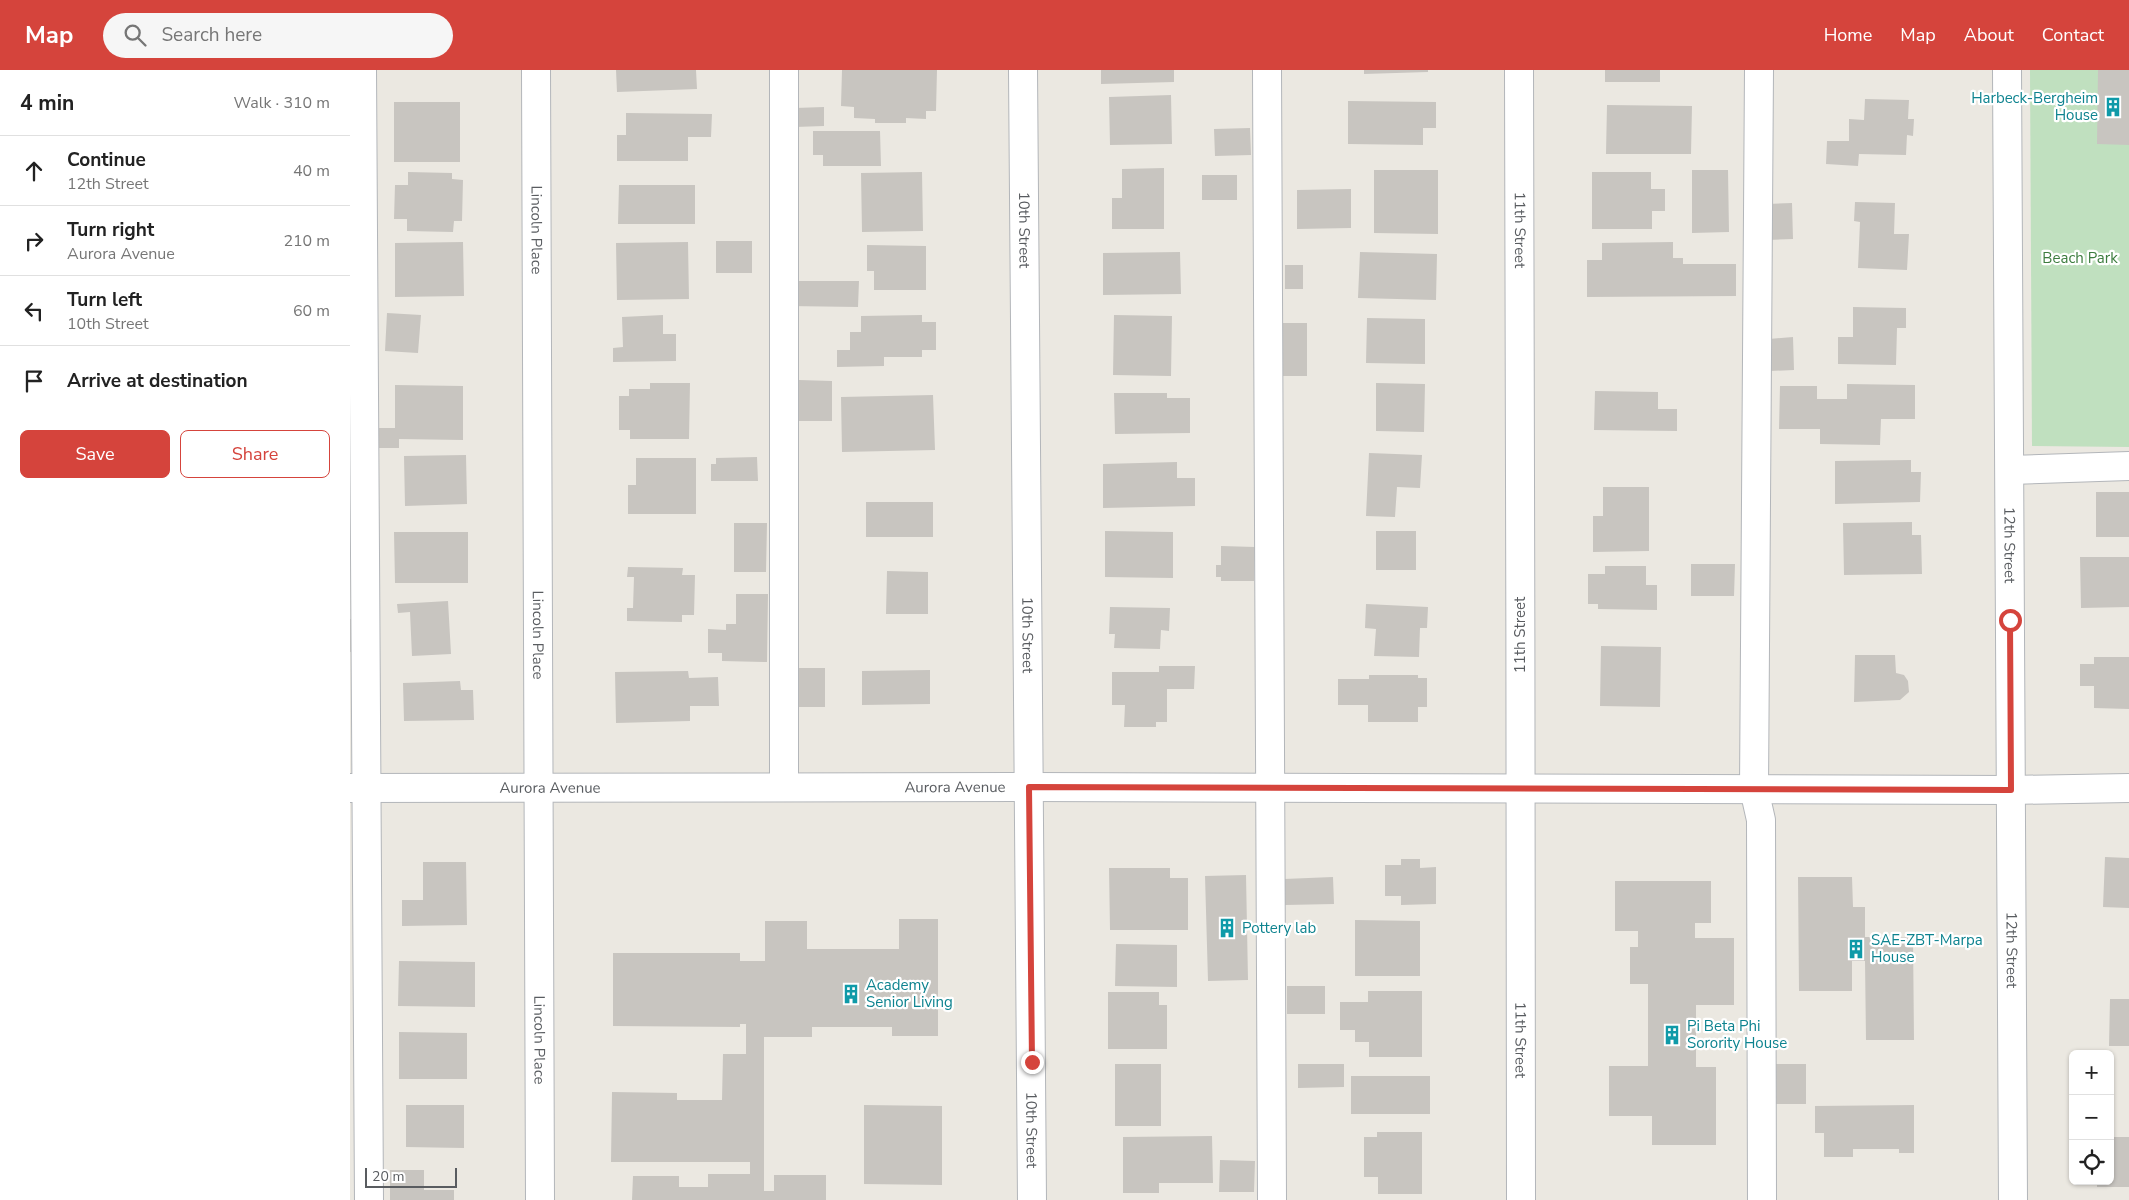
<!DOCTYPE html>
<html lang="en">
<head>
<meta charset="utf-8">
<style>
  :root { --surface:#fff; --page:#f6f6f6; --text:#222; --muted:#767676; --line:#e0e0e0; --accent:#d5443c }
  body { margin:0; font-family:"Nunito Sans",sans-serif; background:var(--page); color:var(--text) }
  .controls { position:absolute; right:15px; bottom:15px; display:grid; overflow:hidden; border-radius:8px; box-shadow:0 1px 4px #0004 }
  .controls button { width:45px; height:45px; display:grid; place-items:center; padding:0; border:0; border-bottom:1px solid var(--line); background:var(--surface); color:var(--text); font:25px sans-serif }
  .scale { position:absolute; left:15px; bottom:12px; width:92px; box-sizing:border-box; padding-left:5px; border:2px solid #595c60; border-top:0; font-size:14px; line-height:18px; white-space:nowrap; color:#595c60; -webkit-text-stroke:4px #fff; paint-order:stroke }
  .stop { position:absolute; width:15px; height:15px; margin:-11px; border:4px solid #d5443c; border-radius:50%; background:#fff }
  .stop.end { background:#d5443c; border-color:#fff; box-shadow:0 1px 5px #0008 }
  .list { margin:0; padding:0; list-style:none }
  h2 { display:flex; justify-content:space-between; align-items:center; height:65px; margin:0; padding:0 20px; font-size:21px }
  h2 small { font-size:16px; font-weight:400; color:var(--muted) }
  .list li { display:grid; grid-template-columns:32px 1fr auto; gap:15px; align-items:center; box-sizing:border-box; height:70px; padding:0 20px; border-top:1px solid var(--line) }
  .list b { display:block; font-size:19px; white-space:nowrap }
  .list p { margin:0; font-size:16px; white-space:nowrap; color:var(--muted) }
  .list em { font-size:16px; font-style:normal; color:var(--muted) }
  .actions { display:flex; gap:10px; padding:15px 20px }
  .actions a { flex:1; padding:11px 0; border:1px solid var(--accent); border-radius:8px; text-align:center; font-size:18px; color:var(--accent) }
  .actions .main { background:var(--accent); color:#fff }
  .icon { flex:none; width:28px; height:28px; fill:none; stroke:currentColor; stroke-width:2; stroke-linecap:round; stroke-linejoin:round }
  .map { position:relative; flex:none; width:1779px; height:1130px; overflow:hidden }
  header { display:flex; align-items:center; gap:30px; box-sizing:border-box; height:70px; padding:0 25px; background:var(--accent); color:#fff }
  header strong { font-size:24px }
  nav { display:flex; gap:28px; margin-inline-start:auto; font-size:18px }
  .search { width:350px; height:45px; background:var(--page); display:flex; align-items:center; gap:12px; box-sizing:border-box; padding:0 18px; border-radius:28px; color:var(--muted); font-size:19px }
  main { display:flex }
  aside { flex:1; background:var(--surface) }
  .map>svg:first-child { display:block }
  .green { fill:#c0e0bf }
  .building { fill:#c8c5c0 }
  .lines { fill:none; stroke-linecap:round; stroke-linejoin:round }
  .minor-casing { stroke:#b3b6ba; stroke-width:30 }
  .minor { stroke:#fff; stroke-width:28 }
  .route { stroke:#d5443c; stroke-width:6 }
  .labels { text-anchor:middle; stroke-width:4.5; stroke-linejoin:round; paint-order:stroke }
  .culture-label { font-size:15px; fill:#0d838f; stroke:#fff; text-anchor:start }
  .street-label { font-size:15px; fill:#595c60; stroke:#fff }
  .park-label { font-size:15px; fill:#3c7c3e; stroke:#fff }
</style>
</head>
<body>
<header>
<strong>Map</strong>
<div class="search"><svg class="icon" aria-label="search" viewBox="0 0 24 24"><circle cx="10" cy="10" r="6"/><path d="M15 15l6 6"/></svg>Search here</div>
<nav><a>Home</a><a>Map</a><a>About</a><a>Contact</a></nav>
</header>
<main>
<aside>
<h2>4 min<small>Walk · 310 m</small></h2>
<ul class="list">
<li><svg class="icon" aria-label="ahead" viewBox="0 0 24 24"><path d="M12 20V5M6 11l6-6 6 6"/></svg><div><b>Continue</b><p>12th Street</p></div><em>40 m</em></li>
<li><svg class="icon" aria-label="right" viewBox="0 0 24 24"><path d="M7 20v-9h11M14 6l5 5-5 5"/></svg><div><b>Turn right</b><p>Aurora Avenue</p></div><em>210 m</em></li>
<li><svg class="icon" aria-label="left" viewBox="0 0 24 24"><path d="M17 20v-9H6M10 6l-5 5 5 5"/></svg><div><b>Turn left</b><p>10th Street</p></div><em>60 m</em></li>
<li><svg class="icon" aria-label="arrive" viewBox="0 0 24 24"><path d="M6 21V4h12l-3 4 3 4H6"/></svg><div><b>Arrive at destination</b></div></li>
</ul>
<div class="actions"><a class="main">Save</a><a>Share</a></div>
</aside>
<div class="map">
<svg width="1779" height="1130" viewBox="0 0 1779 1130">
  <rect width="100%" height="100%" fill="#ebe8e1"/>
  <path class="green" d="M1680,0h99v377l-97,-1z"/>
  <path class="building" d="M266,0h80l1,19 -80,3z
    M492,0h95l-1,41h-10v8l-20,-1v5h-31v-4l-21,-1v-11l-13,-1z
    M751,0h73v12l-73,2z
    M1014,0h64v2l-64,2z
    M1255,0h55v12h-55z
    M1748,0h31v75l-32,-1z
    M821,25l1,49 -62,1 -1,-48z
    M1515,29l44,1 -1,19h6l-1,17 -6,-1 -1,20 -47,-1 -1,12 -32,-2 1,-23h22v-22l15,1z
    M998,31l88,1v26h-13v17l-75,-1z
    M44,32h66v60h-66z
    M1257,35l85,1 -1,48h-85z
    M474,37v19l-29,1v-19z
    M276,43l86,1 -1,23h-23v24h-71v-26h9z
    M900,58l1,27 -36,1 -1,-27z
    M463,61h67l1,35h-58v-11h-10z
    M814,98v61h-52v-31h10v-29z
    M1024,100h64v64l-64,-1z
    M1342,100h36l1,62 -37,1z
    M58,102l44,1v6l11,1 -1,41h-8l-1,11 -46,-1v-12h-13l1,-34h13z
    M572,102l1,59 -61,1 -1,-59z
    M1242,102h59v17h14v22h-13v18h-60z
    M852,105h35v25h-35z
    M269,115h76v39h-77z
    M1001,119v39l-54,1v-39z
    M1505,132l40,1 -1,31h15l-2,36 -49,-2 2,-46 -6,-1z
    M1442,133l1,36 -25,1 -1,-36z
    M366,171h36v32h-36z
    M113,172l1,54 -69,1v-54z
    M338,172l1,57 -72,1 -1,-57z
    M1323,172v16h10v6h53v32l-149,1v-37h15v-17z
    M517,175l59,1v44h-52v-19h-7z
    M830,182l1,42 -78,1v-42z
    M1010,182l77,2 -1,46 -78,-2z
    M935,195h18v24h-18z
    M438,211h71l-1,26 -70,-1z
    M1503,237l53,1v20h-9l-1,37 -58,-1v-27h15z
    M37,243l34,2 -3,38 -33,-2z
    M313,245v19h13v27l-63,1v-14l10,-1 -1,-30z
    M572,245v7h14v28h-14v7h-38v9l-47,1v-17h13v-18h11v-16z
    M764,245l58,1 -1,60 -58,-1z
    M1017,248l58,1v45l-59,-1z
    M928,253h29v53h-29z
    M1443,267l1,33 -24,1 -1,-32z
    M449,310l33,1v40h-33z
    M300,313h40l-1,56h-59v-9h-11v-34h10v-7h21z
    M1026,313l49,1 -1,48 -48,-1z
    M1497,314l68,1v34h-34l-1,26 -60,-1v-15h-41l1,-43h37v13h30z
    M45,315l68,1v54l-64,-1v9h-28l1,-20h23z
    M1245,321l63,1v17h19v22l-83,-1z
    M764,323h53v5h23v35l-75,1z
    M583,325l2,55 -93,2 -1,-55z
    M1019,383l53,2 -2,33 -23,-1 -2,30 -29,-1z
    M116,385l1,49 -62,2 -1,-50z
    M407,387l1,24h-47v-17h5v-6z
    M286,388h60v56h-68v-29h8z
    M1561,390v12h10l-1,30 -85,2v-43z
    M827,392v16h18v28l-92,2v-44z
    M1253,417h46v64l-56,1v-36h10z
    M1746,422h33v45h-33z
    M516,432h67v35h-67z
    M1562,452v13h9l1,39 -78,1 -1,-52z
    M384,453h33l-1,49h-32z
    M755,461l68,1v46l-68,-1z
    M1026,461h40v39h-40z
    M44,462h74v51h-73z
    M871,476l34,1 -1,34h-33v-4h-5v-12h5z
    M1730,487h49v50l-48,1z
    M1341,494h44l-1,32h-43z
    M1255,496h41v19h11v25l-59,-1v-5h-10v-30h17z
    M278,497l55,1 -1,7h13l-1,40h-12v7l-55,-1v-13h6l1,-31h-7z
    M537,501l41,1v42h-42z
    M386,524h32l-1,68 -45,-1v-8h-14v-24l18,1v-6h10z
    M98,531l3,53 -39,2 -2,-44 -12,1 -1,-9z
    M1016,534l62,3 -1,21h-7l-1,29 -45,-1 2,-27 -11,-1z
    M760,537l60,1 -1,23 -8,-1 -1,19 -46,-1 1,-14h-6z
    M0,549h2v33h-2z
    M1251,576l60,1 -1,60 -60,-1z
    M1505,585h40l1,18 8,2 4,6 1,11 -9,8 -46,2z
    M1744,587h35v52l-35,-1v-22h-14v-22h14z
    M809,596h36l-1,23h-27v33h-11v5h-32l1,-22h-13v-33h47z
    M441,598h34v39h-34z
    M580,600v34l-68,1v-34z
    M338,601l1,7 29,-1 1,29h-29v15l-74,2 -1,-51z
    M1019,605h49v3h9v29h-9v15h-50v-17h-30v-26h31z
    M110,611l1,9h12l1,30 -70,1 -1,-38z
    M1755,787l24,1v50l-26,-1z
    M1051,789h19v9l16,-1v37l-35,1v-9h-16v-31h16z
    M73,792h43l1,63 -65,1v-26h21z
    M759,798h61v10h18v52h-78z
    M896,805l2,105 -40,1 -3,-105z
    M983,807l1,27 -49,1 -1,-26z
    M1448,807h54l1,30h12v30h48l1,103h-48l-1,-79h-13v30h-53z
    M1265,811h96v42h-16v15h39v67h-38v62h20v78h-64v-29h-43v-50h39v-82h-18v-37h8v-16h-23z
    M549,849h39v117h-46v-9h-80v10h-48v154h10v-16h52v25h-194l1,-24h46v11h29v-13h42v-12h-139l1,-70 65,1v7h45l1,-46h23v-30h-6v3l-127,-1v-73h127v8h25v-40h42v28h92z
    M1005,850l65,1v55h-65z
    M766,874l61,1v42l-62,-1z
    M49,891l76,1v45l-77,-1z
    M937,916h38v28h-38z
    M1018,921h54v66h-53v-15h-14v-12h-15v-28h28z
    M758,922h51v13h8v44h-59z
    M1760,929h19v47h-20z
    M49,962l68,1v46h-68z
    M765,994h46v62h-46z
    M948,994h46v23l-46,1z
    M1422,994h34v40h-35z
    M1001,1006h79v38h-79z
    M56,1035h58v43l-58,-1z
    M514,1035l78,1v79l-78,-1z
    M1564,1035v48h-15v-4h-46v8h-29v-24h-9v-27z
    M1027,1062h45v62h-44v-17h-14v-40h13z
    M862,1066l1,47h-54v10h-36v-56z
    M1760,1067h19v50h-32v-6h13z
    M870,1090l35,1 -1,31h-35z
    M40,1100h34v20h30v10h-64z"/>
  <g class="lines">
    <defs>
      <g id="minor">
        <path d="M12,0l7,1130"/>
        <path id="s1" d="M186,0l4,1130"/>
        <path d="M434,0v717"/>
        <path id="s2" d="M673,0l9,1130"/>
        <path d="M917,0l5,1130"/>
        <path id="s3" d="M1169,0c3,377 0,753 2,1130"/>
        <path d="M1409,0l-5,719 7,31 1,380"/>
        <path id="s4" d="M1657,0l6,1130"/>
        <path d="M1660,400l119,-4"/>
        <path id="s5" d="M0,718l679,-1 982,3 118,-2"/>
      </g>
    </defs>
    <use href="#minor" class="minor-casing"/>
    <use href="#minor" class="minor"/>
  </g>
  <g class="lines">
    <path class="route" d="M682,992l-3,-275 982,3 -1,-170"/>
  </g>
  <defs>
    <symbol id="building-bare" viewBox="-9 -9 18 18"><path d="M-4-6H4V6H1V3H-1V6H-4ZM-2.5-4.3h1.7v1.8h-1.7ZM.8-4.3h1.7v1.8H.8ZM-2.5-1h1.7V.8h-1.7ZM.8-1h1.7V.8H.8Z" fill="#0f9aa8" stroke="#fff" stroke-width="2.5" paint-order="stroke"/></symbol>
  </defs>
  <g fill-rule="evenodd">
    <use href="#building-bare" x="1749" y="23" width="28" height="28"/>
    <use href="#building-bare" x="863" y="844" width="28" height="28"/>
    <use href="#building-bare" x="1492" y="865" width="28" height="28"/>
    <use href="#building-bare" x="487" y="910" width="28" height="28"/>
    <use href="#building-bare" x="1308" y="951" width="28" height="28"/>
  </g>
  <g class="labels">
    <g class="culture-label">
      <text x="1748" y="33" text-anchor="end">Harbeck-Bergheim<tspan x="1748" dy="17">House</tspan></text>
      <text x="892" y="863">Pottery lab</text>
      <text x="1521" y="875">SAE-ZBT-Marpa<tspan x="1521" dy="17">House</tspan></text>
      <text x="516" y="920">Academy<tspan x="516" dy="17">Senior Living</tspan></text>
      <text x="1337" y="961">Pi Beta Phi<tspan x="1337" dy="17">Sorority House</tspan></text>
    </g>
    <g class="street-label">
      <text dy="5" stroke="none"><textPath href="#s1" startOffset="160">Lincoln Place</textPath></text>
      <text dy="5" stroke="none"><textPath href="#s2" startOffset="160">10th Street</textPath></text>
      <text dy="5" stroke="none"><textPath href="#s3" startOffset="160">11th Street</textPath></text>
      <text dy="5" stroke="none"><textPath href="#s4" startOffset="475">12th Street</textPath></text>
      <text dy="5" stroke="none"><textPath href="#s1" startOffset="565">Lincoln Place</textPath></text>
      <text dy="5" stroke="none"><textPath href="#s2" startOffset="565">10th Street</textPath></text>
      <text transform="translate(1170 565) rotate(-90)" y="5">11th Street</text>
      <text dy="5" stroke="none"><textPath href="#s5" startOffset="200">Aurora Avenue</textPath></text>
      <text dy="5" stroke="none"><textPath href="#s5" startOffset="605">Aurora Avenue</textPath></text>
      <text dy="5" stroke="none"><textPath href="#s4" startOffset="880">12th Street</textPath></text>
      <text dy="5" stroke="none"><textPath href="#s1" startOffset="970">Lincoln Place</textPath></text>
      <text dy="5" stroke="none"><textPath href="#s3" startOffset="970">11th Street</textPath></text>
      <text dy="5" stroke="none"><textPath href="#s2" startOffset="1060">10th Street</textPath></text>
    </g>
    <g class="park-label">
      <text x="1730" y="193">Beach Park</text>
    </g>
  </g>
</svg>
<div class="controls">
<button>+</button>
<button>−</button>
<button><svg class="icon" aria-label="locate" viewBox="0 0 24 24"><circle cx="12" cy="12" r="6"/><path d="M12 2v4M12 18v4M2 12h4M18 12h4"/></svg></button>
</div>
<div class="scale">20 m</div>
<div class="stop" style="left:1660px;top:550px"></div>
<div class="stop end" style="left:682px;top:992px"></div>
</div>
</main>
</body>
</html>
